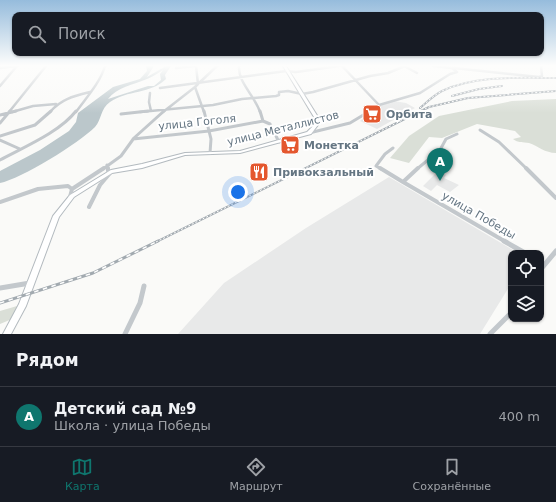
<!DOCTYPE html>
<html lang="ru">
<head>
<meta charset="utf-8">
<style>
  :root { --surface:#171b24; --page:#20242c; --text:#f1f3f6; --muted:#9ea1a6; --line:#363941; --accent:#0f766e }
  body { margin:0; font-family:"DejaVu Sans",sans-serif; background:var(--page); color:var(--text) }
  .controls { position:absolute; right:12px; bottom:12px; display:grid; overflow:hidden; border-radius:8px; box-shadow:0 1px 3px #0004 }
  .controls button { width:36px; height:36px; display:grid; place-items:center; padding:0; border:0; border-bottom:1px solid var(--line); background:var(--surface); color:var(--text); font:20px sans-serif }
  .you { position:absolute; left:238px; top:192px; width:14px; height:14px; margin:-10px; border:3px solid #fff; border-radius:50%; background:#1a73e8; box-shadow:0 0 0 6px #1a73e833 }
  .badge { display:grid; place-items:center; width:26px; height:26px; border-radius:50%; background:var(--accent); color:#fff; font-size:13px; font-weight:700 }
  .pin { position:absolute; translate:-50% -33px; filter:drop-shadow(0 1px 2px #0008) }
  .pin::after { content:''; position:absolute; top:21px; width:14px; height:12px; background:inherit; clip-path:polygon(0 0,100% 0,50% 100%) }
  .list { margin:0; padding:0; list-style:none }
  h2 { display:flex; justify-content:space-between; align-items:center; height:52px; margin:0; padding:0 16px; font-size:17px }
  h2 small { font-size:13px; font-weight:400; color:var(--muted) }
  .list li { display:grid; grid-template-columns:26px 1fr auto; gap:12px; align-items:center; box-sizing:border-box; height:60px; padding:0 16px; border-top:1px solid var(--line) }
  .list b { display:block; font-size:15px; white-space:nowrap }
  .list p { margin:0; font-size:13px; white-space:nowrap; color:var(--muted) }
  .list em { font-size:13px; font-style:normal; color:var(--muted) }
  .icon { flex:none; width:22px; height:22px; fill:none; stroke:currentColor; stroke-width:2; stroke-linecap:round; stroke-linejoin:round }
  .map { position:relative; flex:none; width:556px; height:334px; overflow:hidden }
  .search { position:absolute; background:var(--surface); box-shadow:0 1px 3px #0004; left:12px; right:12px; top:12px; height:44px; display:flex; align-items:center; gap:10px; box-sizing:border-box; padding:0 14px; border-radius:8px; color:var(--muted); font-size:15px }
  .sheet { height:112px; background:var(--surface) }
  nav { display:flex; justify-content:space-around; align-items:center; box-sizing:border-box; height:56px; border-top:1px solid var(--line); background:var(--surface); font-size:11px; color:var(--muted) }
  nav a { display:grid; justify-items:center; gap:2px }
  nav .on { color:var(--accent) }
  .map>svg:first-child { display:block }
  .built { fill:#e8e9e9 }
  .green { fill:#dadfd7 }
  .water { fill:#bbc7cb; fill-rule:evenodd }
  .lines { fill:none; stroke-linecap:round; stroke-linejoin:round }
  .secondary-casing { stroke:#b3babf; stroke-width:2 }
  .street-far3 { stroke:#c3c8cc; stroke-width:2.5 }
  .street-far2 { stroke:#c3c8cc; stroke-width:3 }
  .street-far1 { stroke:#c3c8cc; stroke-width:4 }
  .street { stroke:#c3c8cc; stroke-width:5 }
  .secondary { fill:#fff; fill-rule:evenodd }
  .rail-far1-casing { stroke:#a2aab0; stroke-width:2 }
  .rail-casing { stroke:#a2aab0; stroke-width:3 }
  .rail-far1 { stroke:#fff; stroke-width:1; stroke-dasharray:2; stroke-linecap:butt }
  .rail { stroke:#fff; stroke-width:1.5; stroke-dasharray:4.5; stroke-linecap:butt }
  .labels { text-anchor:middle; stroke-width:4; stroke-linejoin:round; paint-order:stroke }
  .poi-label { font-size:11px; font-weight:bold; fill:#657683; stroke:#fff; text-anchor:start }
  .street-label { font-size:11px; fill:#657683; stroke:#fff }
</style>
</head>
<body>
<div class="map">
<svg width="556" height="334" viewBox="0 0 556 334">
  <rect width="100%" height="100%" fill="#fafaf8"/>
  <path class="built" d="M394,101l12,2 9,5 -38,21 -17,-8 16,-14z
    M438,171l8,4 -2,3 15,7 -9,7 -13,-7 -6,6 -8,-5z
    M389,177l129,76h-7v31l-31,50h-302l46,-51 82,-55z"/>
  <path class="green" d="M556,99v54c-11,0 -18,-7 -27,-10 -6,-1 -11,0 -16,-4l8,-2 -6,-6 -38,-7 -35,14 -13,-1 -20,26 -19,-5 19,-22 30,-20 73,-15z
    M17,306l-5,13 -12,5v-13z"/>
  <path class="water" d="M146,66h8l-7,11 19,-11h5l-6,9 1,4c-15,15 -39,11 -56,23 -10,7 -8,17 -15,25 -16,16 -74,52 -95,56v-12l40,-21 29,-19 7,-9 2,-9 35,-26 27,-8 7,-8zM163,70l-3,4 1,6 -7,6h-6l-40,13c9,-12 25,-14 39,-20 5,-2 11,-6 16,-9z"/>
  <g class="lines">
    <defs>
      <path id="secondary" d="M283,66h3l32,51v8l-7,9 -71,19 -55,2 -43,13 -30,5 -38,24 -15,20 -33,89 -15,28h-8l16,-30 34,-88 17,-21 41,-25 31,-6 43,-11 55,-2 67,-19 7,-7v-8z"/>
    </defs>
    <use href="#secondary" class="secondary-casing"/>
    <path class="street-far3" d="M196,66l2,18 -3,3 9,25
      M239,66c-1,17 16,30 21,46
      M342,66l37,39
      M404,66l13,7
      M0,68l16,-2
      M176,68l19,-2
      M454,68l85,9 3,-1 -1,-10
      M199,83l18,-17
      M0,86l17,-20
      M160,88l126,-17 10,1 43,-6
      M150,93l-1,9 2,9
      M9,112l37,-46
      M12,112l21,-6 23,-2
      M50,112c11,-13 24,-16 40,-20
      M76,112c10,-14 24,-29 29,-46
      M140,112l73,-7 29,-6 34,-3 3,-1v-3l9,-1 14,3 11,-2 57,-16 18,-3 17,-7
      M163,112l32,-25
      M369,112l10,-7 41,-12 30,-19 7,-2 -5,-4 -19,-2"/>
    <path class="street-far2" d="M204,111l7,28 -1,14
      M260,111l3,10 7,3 9,18
      M121,114l27,-3
      M0,115l16,-4
      M0,123l10,-12
      M480,130l19,12 28,27
      M309,133l41,-10 20,-12
      M0,136l35,-11 16,-14
      M133,139l76,-8 54,-10
      M0,140l20,9
      M0,160c24,-13 60,-28 76,-49
      M107,165l1,4
      M103,169l18,-13 13,-18 30,-27
      M381,169l-5,-3 9,-12 8,-6
      M417,169l23,-19 6,-11 11,-5"/>
    <path class="street-far1" d="M380,168l23,14
      M418,168l-15,14 103,60
      M526,168l30,30
      M70,197l2,-8 32,-21
      M0,202l38,-13 30,-3 4,3
      M89,207l11,-22 11,-13 -3,-1v-3"/>
    <path class="street" d="M504,241l21,12
      M541,269l15,-18
      M0,288l30,-5
      M125,334l15,-31 4,-17
      M490,334l21,-21"/>
    <use href="#secondary" class="secondary"/>
    <defs>
      <path id="rail-far1" d="M452,96l27,-7 23,-3
        M420,108c7,-6 14,-13 22,-17 34,-16 78,-13 114,-13
        M156,242l273,-135 39,-9 88,-7"/>
      <path id="rail" d="M0,303l93,-30 65,-32"/>
    </defs>
    <use href="#rail-far1" class="rail-far1-casing"/>
    <use href="#rail" class="rail-casing"/>
    <use href="#rail-far1" class="rail-far1"/>
    <use href="#rail" class="rail"/>
  </g>
  <linearGradient id="sky" x2="0" y2="1"><stop stop-color="#96bcdc"/><stop offset="0.58" stop-color="#fdfdfc"/><stop offset="1" stop-color="#fdfdfc" stop-opacity="0"/></linearGradient>
  <rect width="556" height="113" fill="url(#sky)"/>
  <defs>
    <symbol id="supermarket-square" viewBox="-11 -11 22 22"><rect x="-9" y="-9" width="18" height="18" rx="4" fill="#e4572e" stroke="#fff"/><path d="M-6-5.5h2.5l.6 2H6L4.5 2H-2.5L-4.4-4H-6ZM-1.5 3.2a1.3 1.3 0 1 0 .1 0ZM3 3.2a1.3 1.3 0 1 0 .1 0Z" fill="#fff"/></symbol>
    <symbol id="restaurant-square" viewBox="-11 -11 22 22"><rect x="-9" y="-9" width="18" height="18" rx="4" fill="#e4572e" stroke="#fff"/><path d="M-5-6h1v4h1v-4h1v4h1v-4h1v5L-1.5 .5V6h-2V.5L-5-1ZM5-6V6H3V1.5H1.5Q1.5-4 5-6Z" fill="#fff"/></symbol>
  </defs>
  <g fill-rule="evenodd">
    <use href="#supermarket-square" x="361" y="103" width="22" height="22"/>
    <use href="#supermarket-square" x="279" y="134" width="22" height="22"/>
    <use href="#restaurant-square" x="248" y="161" width="22" height="22"/>
  </g>
  <g class="labels">
    <g class="poi-label">
      <text x="386" y="118">Орбита</text>
      <text x="304" y="149">Монетка</text>
      <text x="273" y="176">Привокзальный</text>
    </g>
    <g class="street-label">
      <text transform="translate(197 122) rotate(-6)" y="4">улица Гоголя</text>
      <text transform="translate(283 128) rotate(-14)" y="4">улица Металлистов</text>
      <text transform="translate(479 215) rotate(30)" y="4">улица Победы</text>
    </g>
  </g>
</svg>
<div class="controls">
<button><svg class="icon" aria-label="locate" viewBox="0 0 24 24"><circle cx="12" cy="12" r="6"/><path d="M12 2v4M12 18v4M2 12h4M18 12h4"/></svg></button>
<button><svg class="icon" aria-label="layers" viewBox="0 0 24 24"><path d="M12 4l9 5-9 5-9-5zM3 14l9 5 9-5"/></svg></button>
</div>
<div class="you"></div>
<div class="pin badge" style="left:440px;top:181px">A</div>
<div class="search"><svg class="icon" aria-label="search" viewBox="0 0 24 24"><circle cx="10" cy="10" r="6"/><path d="M15 15l6 6"/></svg>Поиск</div>
</div>
<section class="sheet">
<h2>Рядом<small></small></h2>
<ul class="list">
<li><span class="badge">A</span><div><b>Детский сад №9</b><p>Школа · улица Победы</p></div><em>400 m</em></li>
</ul>
</section>
<nav>
<a class="on"><svg class="icon" aria-label="map" viewBox="0 0 24 24"><path d="M3 6l6-2 6 2 6-2v14l-6 2-6-2-6 2zM9 4v14M15 6v14"/></svg>Карта</a>
<a><svg class="icon" aria-label="directions" viewBox="0 0 24 24"><path d="M12 3l9 9-9 9-9-9zM9 14v-3h6M13 9l2 2-2 2"/></svg>Маршрут</a>
<a><svg class="icon" aria-label="saved" viewBox="0 0 24 24"><path d="M7 4h10v16l-5-4-5 4z"/></svg>Сохранённые</a>
</nav>
</body>
</html>
